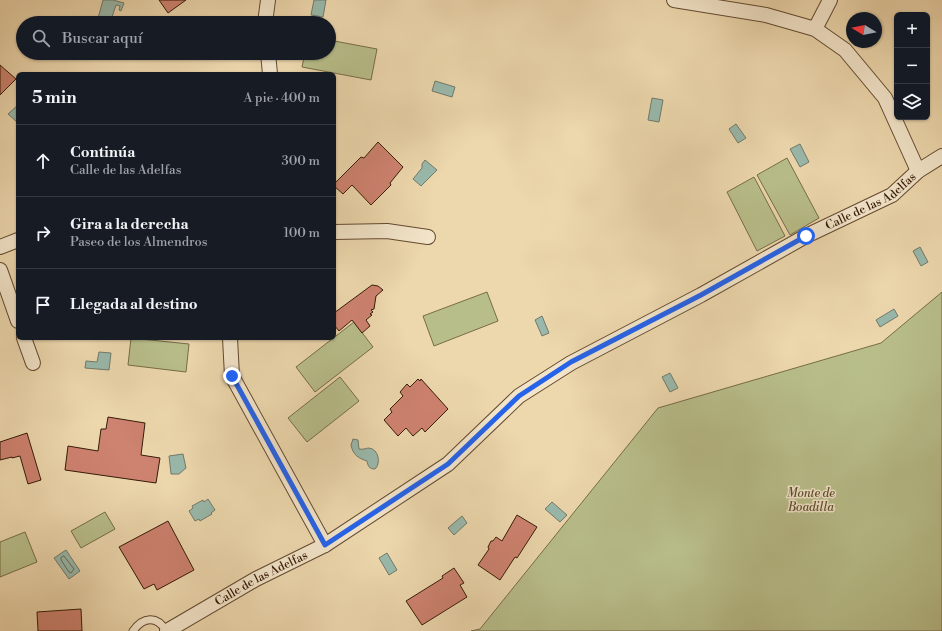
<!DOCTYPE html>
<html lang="es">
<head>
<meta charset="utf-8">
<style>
  :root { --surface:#171b24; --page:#20242c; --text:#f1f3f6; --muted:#9ea1a6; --line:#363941 }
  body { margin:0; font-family:"Libre Bodoni",serif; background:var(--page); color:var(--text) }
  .controls { position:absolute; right:12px; top:12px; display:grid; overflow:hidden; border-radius:6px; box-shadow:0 1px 3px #0004 }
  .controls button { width:36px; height:36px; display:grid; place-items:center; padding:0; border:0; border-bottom:1px solid var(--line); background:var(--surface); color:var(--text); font:20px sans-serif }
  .compass { position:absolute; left:846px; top:12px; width:36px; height:36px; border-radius:50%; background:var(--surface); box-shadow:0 1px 3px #0004; rotate:280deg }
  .stop { position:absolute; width:12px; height:12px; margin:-9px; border:3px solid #2563eb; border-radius:50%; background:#fff }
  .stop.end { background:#2563eb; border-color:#fff; box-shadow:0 1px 4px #0008 }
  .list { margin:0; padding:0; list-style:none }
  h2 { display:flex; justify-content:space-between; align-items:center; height:52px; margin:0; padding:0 16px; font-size:17px }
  h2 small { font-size:13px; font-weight:400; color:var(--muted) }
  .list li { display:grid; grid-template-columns:26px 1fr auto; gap:12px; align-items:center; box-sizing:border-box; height:72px; padding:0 16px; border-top:1px solid var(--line) }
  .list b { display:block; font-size:15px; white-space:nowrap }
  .list p { margin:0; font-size:13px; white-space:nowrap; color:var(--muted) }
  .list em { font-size:13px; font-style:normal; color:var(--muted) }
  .icon { flex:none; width:22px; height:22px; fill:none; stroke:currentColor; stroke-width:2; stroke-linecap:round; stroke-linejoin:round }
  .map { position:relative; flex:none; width:942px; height:631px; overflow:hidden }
  .search { position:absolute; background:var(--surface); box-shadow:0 1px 3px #0004; left:16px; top:16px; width:320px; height:44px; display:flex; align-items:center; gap:10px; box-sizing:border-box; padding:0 14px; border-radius:22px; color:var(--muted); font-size:15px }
  .panel { position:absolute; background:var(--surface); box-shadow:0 1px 3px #0004; left:16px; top:72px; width:320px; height:268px; border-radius:6px }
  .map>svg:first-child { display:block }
  .green { fill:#b8be8a; stroke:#766c48 }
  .water { fill:#99b9ac; stroke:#717a6a }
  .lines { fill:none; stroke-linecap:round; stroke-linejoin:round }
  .shore { stroke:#676a5a; stroke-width:1 }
  .building { fill:#ce8270; stroke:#351b07 }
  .service-casing { stroke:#634a30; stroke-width:9 }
  .minor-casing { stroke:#634a30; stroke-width:16 }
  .service { stroke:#f3e5ca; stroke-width:7 }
  .minor { stroke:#f3e5ca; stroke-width:14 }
  .route { stroke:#2563eb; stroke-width:5 }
  .labels { text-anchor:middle; stroke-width:3; stroke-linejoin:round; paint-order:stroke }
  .street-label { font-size:12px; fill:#351b07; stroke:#f3e5ca }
  .park-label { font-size:12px; font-style:italic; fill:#5c4c2e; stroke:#f3e5ca }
</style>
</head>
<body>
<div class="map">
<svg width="942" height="631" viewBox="0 0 942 631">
  <rect width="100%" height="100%" fill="#edd7ad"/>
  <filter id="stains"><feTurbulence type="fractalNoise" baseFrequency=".005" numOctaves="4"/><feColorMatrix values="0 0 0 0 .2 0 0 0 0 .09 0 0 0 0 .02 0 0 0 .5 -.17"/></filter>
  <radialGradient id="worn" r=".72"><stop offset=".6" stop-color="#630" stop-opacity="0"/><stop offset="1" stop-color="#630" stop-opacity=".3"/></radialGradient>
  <path class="green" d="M197,19v4h-60v-2z
    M329,40l48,9 -6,31 -69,-13 3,-14h24z
    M787,158l32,60 -29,17 -33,-60z
    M754,177l31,59 -28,15 -30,-59z
    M487,292l11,29 -64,25 -11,-30z
    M942,292v339h-471l9,-2 178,-221 223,-65z
    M354,322l19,25 -58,45 -19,-25z
    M131,338l58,6 -3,28 -58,-7z
    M340,377l19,24 -52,41 -19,-24z
    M105,512l10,17 -34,19 -10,-17z
    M25,532l12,30 -37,15v-35z"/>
  <path class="water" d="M103,0h10l11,3 -3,8 -2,-1 1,-4 -4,-1 -6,18 -13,-1z
    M314,0h12l-3,17 -12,-2z
    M435,81l20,6 -3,10 -20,-6z
    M652,98l11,2 -4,22 -11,-2z
    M18,105v18l-10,-9z
    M736,124l10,14 -8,5 -9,-14z
    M800,144l9,18 -9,5 -10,-18z
    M425,160l12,10 -16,16 -8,-7 9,-11v-4z
    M920,247l8,15 -7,4 -8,-15z
    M894,309l4,7 -18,11 -4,-7z
    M542,316l7,17 -7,3 -7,-16z
    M99,352l12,1 -2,17 -24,-2 1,-7 11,1z
    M670,373l8,15 -8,4 -8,-15z
    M353,439l5,1 1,9c4,1 7,-1 10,-1 10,1 12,16 6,21 -6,0 -7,-3 -8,-8 -9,-3 -14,-6 -16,-16z
    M183,454l3,14 -7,6h-8l-2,-18z
    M208,499l7,11 -4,3 1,1 -12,7 -1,-2 -4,2 -6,-10 4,-3 -1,-2 11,-6 1,2z
    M552,502l15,13 -7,7 -15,-13z
    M462,516l5,7 -13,12 -6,-7z
    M66,550l14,21 -11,8 -15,-21z
    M387,553l10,17 -8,5 -10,-17z"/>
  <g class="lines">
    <path class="shore" d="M64,556l10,13 -3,4 -2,-1 -8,-12v-2z"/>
  </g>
  <path class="building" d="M159,0h27l-18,13z
    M0,65l16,14 -16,16z
    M378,142l25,25 -13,16 1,2 -20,20 -19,-20 -9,9 -9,-8v-2l27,-27 3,1z
    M372,285l6,1 5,4 -7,6 -2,13 -3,1 2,2 -3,2 2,1 -6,5 4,6 -8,7 -10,-13 -13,11 -5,-6v-12z
    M418,379l2,2 1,-2 27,30 -23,23 -3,-4 -9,8 -7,-8 -8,8 -14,-16 8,-8 -2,-3 13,-13 -3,-4 7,-8 3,3z
    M108,417l37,6 -4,32 19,3 -4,25 -91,-13 3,-24 30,5 3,-22h5z
    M27,433l14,47 -13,4 -8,-28 -8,2v-1l-12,3v-18z
    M517,515l20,12 -20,31 -2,-1 -15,23 -22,-15 11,-16 -1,-2 3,-6h2l3,-4 6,4z
    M168,521l26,49 -37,20 -3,-6 -10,5 -25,-42z
    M454,568l10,15 -4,2 7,12 -45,28 -16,-24 37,-23 -1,-2z
    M81,609l1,22h-44l-1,-19z"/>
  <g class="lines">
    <defs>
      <path id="service" d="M133,631c10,-14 24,-16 33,0"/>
      <g id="minor">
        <path d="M674,0l92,15 49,14 30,21 40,48 33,73"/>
        <path d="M265,23l3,-23"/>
        <path d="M815,29l15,-29"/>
        <path d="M268,53l2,21"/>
        <path d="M334,232l53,-1 41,6"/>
        <path d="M0,247l18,-7"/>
        <path d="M0,270l18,51"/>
        <path d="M24,338l9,25"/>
        <path d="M230,338l2,38 93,169"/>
        <path id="s1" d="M167,631l89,-52 69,-34 123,-81 71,-68 52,-33 130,-68 105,-59 86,-41 26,-24 24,-15"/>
      </g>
    </defs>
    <use href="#service" class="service-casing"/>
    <use href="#minor" class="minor-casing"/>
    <use href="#service" class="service"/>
    <use href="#minor" class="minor"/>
  </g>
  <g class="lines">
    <path class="route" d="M232,376l93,169 123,-81 71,-68 52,-34 130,-67 105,-59"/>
  </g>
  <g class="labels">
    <g class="street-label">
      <text dy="4" stroke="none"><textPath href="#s1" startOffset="828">Calle de las Adelfas</textPath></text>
      <text dy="4" stroke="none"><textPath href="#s1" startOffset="108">Calle de las Adelfas</textPath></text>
    </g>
    <g class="park-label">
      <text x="811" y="497">Monte de<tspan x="811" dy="14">Boadilla</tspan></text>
    </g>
  </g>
  <rect width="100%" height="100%" filter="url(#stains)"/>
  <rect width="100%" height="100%" fill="url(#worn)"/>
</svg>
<div class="controls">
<button>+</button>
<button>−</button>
<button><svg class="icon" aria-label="layers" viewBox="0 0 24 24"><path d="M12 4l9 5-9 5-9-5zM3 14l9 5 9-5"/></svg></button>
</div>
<svg class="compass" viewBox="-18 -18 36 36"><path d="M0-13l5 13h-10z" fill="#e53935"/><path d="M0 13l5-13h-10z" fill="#9ea1a6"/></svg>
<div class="stop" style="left:806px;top:236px"></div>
<div class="stop end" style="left:232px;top:376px"></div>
<div class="search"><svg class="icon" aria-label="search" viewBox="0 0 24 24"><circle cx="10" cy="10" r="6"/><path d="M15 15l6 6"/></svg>Buscar aquí</div>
<section class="panel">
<h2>5 min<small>A pie · 400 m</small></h2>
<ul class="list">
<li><svg class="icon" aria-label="ahead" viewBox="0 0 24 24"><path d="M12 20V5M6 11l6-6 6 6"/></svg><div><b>Continúa</b><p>Calle de las Adelfas</p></div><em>300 m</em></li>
<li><svg class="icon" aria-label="right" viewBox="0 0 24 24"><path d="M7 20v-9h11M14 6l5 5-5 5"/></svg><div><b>Gira a la derecha</b><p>Paseo de los Almendros</p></div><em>100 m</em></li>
<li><svg class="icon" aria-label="arrive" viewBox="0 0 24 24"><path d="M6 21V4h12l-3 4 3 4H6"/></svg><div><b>Llegada al destino</b></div></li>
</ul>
</section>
</div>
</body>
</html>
